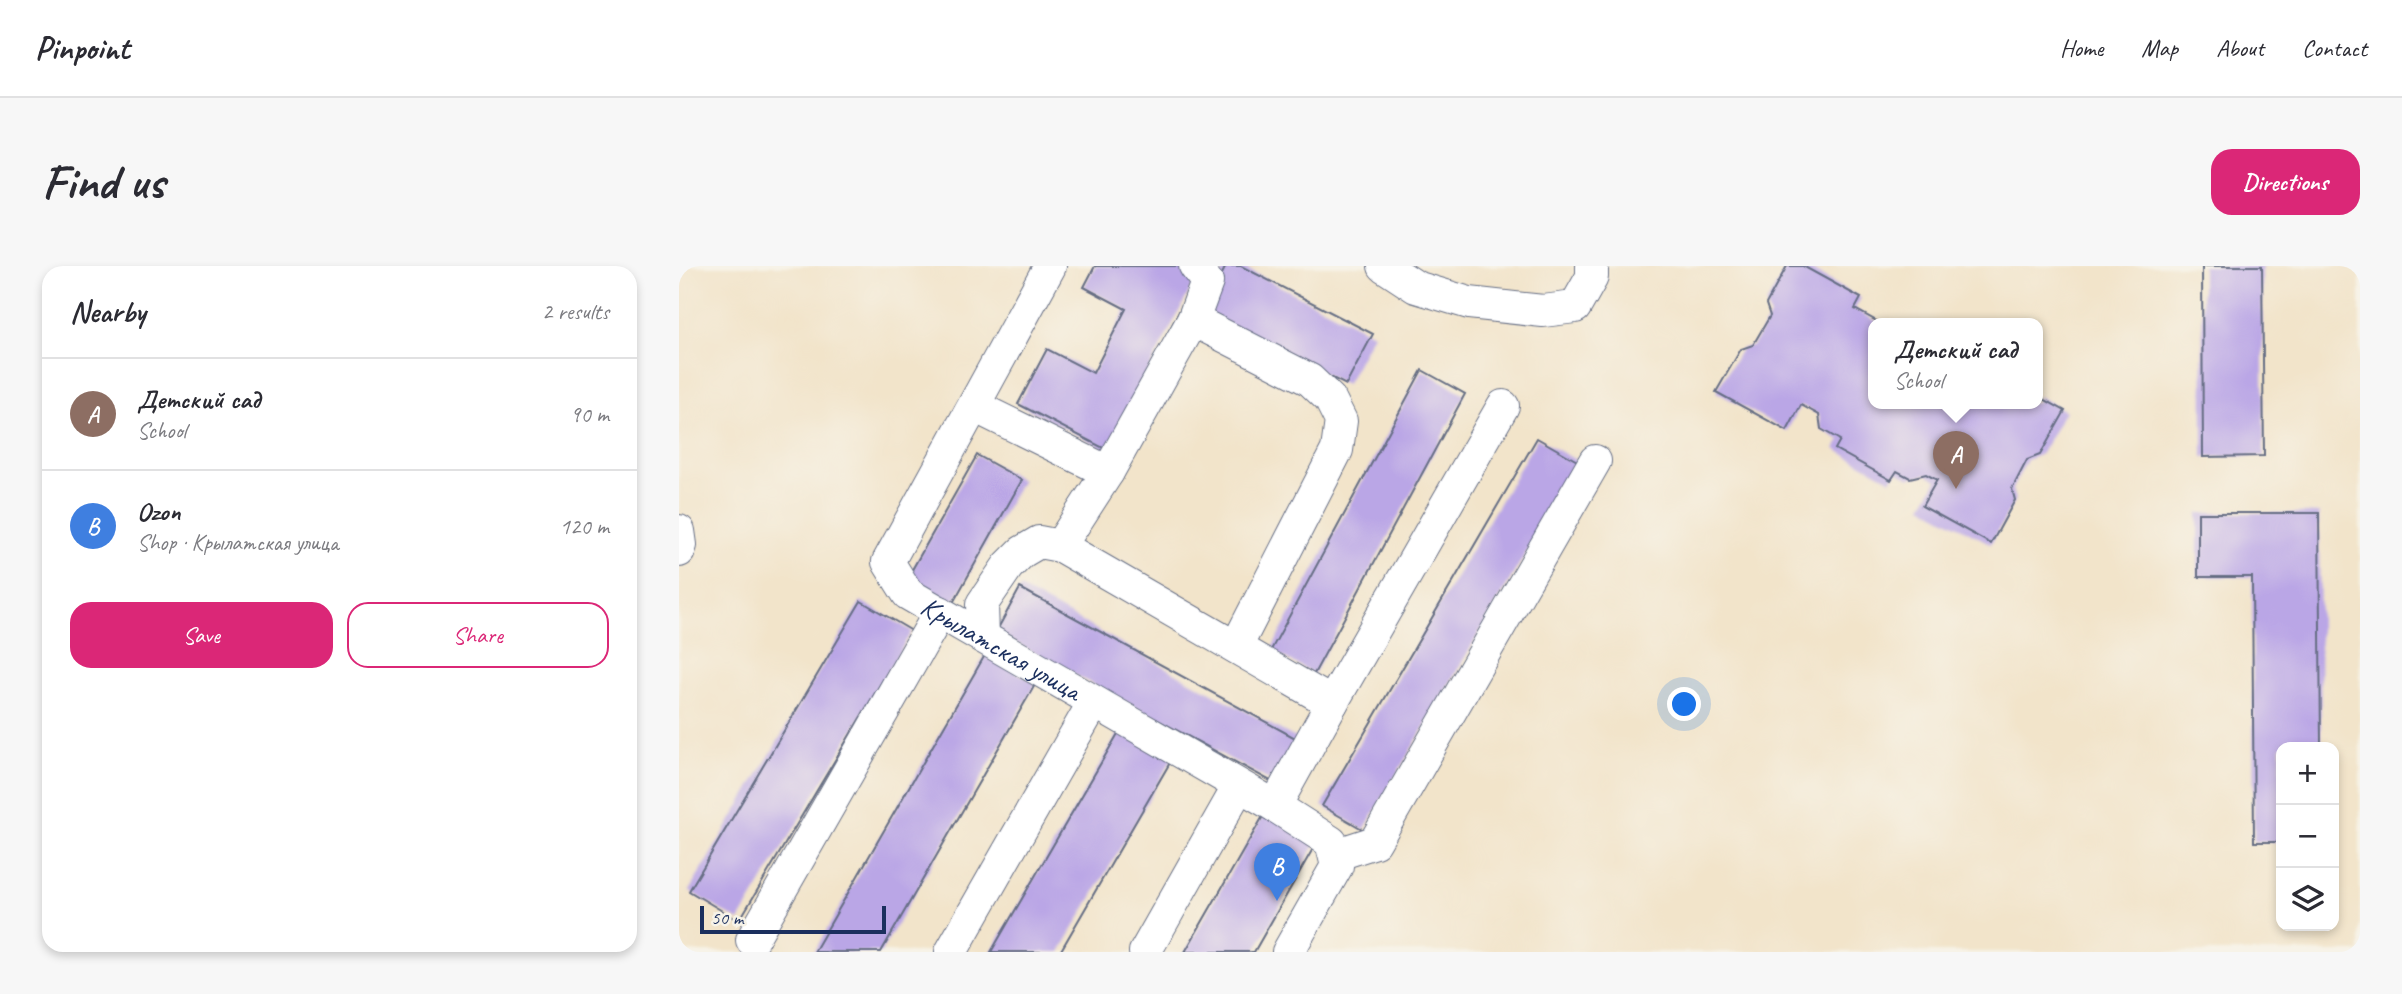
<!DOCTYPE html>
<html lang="en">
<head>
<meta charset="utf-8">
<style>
  :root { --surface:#fff; --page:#f7f7f7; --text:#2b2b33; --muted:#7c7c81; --line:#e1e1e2; --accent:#db2777 }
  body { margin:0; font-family:Caveat,sans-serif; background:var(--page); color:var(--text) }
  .controls { position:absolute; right:21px; bottom:21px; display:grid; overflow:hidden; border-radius:14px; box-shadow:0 4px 10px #0003 }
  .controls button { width:63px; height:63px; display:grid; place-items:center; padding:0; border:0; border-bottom:2px solid var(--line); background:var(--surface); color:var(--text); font:35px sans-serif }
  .scale { position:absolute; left:21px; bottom:18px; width:186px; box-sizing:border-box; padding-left:7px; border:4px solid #1b2f5e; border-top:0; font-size:19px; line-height:24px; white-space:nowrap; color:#1b2f5e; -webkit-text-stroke:5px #f7f3e8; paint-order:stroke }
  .you { position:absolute; left:1006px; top:439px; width:24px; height:24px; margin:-18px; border:5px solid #fff; border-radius:50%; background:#1a73e8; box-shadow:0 0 0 10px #1a73e833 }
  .badge { display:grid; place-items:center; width:46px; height:46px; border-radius:50%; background:var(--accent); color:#fff; font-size:23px; font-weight:700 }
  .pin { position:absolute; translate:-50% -58px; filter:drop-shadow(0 2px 4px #0008) }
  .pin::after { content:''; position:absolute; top:37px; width:24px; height:21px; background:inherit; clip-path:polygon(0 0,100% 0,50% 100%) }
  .popup { position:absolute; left:1189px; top:52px; width:175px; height:91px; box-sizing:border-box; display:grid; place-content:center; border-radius:14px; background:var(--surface); filter:drop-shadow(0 2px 5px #0005); font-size:23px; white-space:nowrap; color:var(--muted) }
  .popup b { font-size:26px; color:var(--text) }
  .popup::after { content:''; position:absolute; left:50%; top:100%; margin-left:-14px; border:14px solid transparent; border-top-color:var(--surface) }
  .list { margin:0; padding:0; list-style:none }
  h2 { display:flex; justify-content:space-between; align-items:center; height:91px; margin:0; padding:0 28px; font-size:30px }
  h2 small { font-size:23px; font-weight:400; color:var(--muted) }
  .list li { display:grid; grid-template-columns:46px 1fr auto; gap:21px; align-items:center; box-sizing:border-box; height:112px; padding:0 28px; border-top:2px solid var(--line) }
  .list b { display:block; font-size:26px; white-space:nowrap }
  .list p { margin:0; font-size:23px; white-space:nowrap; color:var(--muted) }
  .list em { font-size:23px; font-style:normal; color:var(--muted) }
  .actions { display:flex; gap:14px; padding:21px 28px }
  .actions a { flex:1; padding:16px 0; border:2px solid var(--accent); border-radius:21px; text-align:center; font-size:24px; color:var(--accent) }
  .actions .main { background:var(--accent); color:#fff }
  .icon { flex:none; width:38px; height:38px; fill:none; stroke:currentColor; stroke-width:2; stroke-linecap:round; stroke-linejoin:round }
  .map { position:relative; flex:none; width:1681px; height:686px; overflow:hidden; border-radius:21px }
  header { display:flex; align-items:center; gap:42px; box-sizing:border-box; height:98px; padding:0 35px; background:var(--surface); border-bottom:2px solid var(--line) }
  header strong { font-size:33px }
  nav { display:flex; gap:38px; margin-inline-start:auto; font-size:24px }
  .intro { display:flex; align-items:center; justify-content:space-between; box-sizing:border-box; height:168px; padding:0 42px }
  h1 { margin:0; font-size:49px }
  .button { padding:18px 32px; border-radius:21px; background:var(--accent); color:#fff; font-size:24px; font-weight:700 }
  main { display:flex; gap:42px; padding:0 42px }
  aside { flex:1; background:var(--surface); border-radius:21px; box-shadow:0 4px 10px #0003 }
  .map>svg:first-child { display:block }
  .building { fill:#baa6e6 }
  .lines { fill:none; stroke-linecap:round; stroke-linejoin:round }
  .minor-casing { stroke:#666e84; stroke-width:34 }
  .minor { stroke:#fff; stroke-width:32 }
  .labels { text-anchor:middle; stroke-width:6; stroke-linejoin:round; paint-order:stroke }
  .street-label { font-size:28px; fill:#1b2f5e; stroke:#f7f3e8 }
</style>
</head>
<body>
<header>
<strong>Pinpoint</strong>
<nav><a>Home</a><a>Map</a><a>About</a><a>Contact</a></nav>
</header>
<div class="intro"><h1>Find us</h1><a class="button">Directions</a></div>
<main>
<aside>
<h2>Nearby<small>2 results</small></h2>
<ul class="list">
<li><span class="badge" style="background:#8d6e63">A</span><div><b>Детский сад</b><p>School</p></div><em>90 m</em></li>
<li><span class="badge" style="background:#3f7fe0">B</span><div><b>Ozon</b><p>Shop · Крылатская улица</p></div><em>120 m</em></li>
</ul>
<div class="actions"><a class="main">Save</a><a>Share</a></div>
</aside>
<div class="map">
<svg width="1681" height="686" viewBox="0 0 1681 686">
  <rect width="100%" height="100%" fill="#f7f3e8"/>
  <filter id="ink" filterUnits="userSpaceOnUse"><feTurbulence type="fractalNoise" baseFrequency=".0143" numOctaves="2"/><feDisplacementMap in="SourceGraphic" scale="14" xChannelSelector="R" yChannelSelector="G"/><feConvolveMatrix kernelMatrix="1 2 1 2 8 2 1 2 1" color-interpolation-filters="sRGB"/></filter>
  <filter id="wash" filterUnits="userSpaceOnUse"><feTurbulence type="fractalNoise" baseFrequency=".00686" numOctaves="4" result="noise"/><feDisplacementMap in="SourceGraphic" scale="28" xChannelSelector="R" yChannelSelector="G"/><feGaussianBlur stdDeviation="1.57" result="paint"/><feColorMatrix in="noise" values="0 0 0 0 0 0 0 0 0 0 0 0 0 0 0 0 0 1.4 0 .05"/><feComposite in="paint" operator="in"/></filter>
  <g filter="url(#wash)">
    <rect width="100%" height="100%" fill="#f2e4ca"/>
    <g id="blocks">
      <path class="building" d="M416,0h85l18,9 -91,175 -89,-46 29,-55 46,24 33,-64 -42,-22z
        M547,0h15l132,68 -27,51 -143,-73z
        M1108,0h16l58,32 -6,11 25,14h-6v80h164v-7l27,15 -25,44 -13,5 -15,29 3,11 -24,44 -69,-38 15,-26 -11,-6 -16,4 -13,-7 -6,9 -56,-31 5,-9 -19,-11 -2,-14 -18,-10 -14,26 -71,-39 25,-43 12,-4 17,-29 -4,-12z
        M1523,0h60l2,190 -61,1z
        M743,104l43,24 -151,280 -43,-24z
        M858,172l42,24 -215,368 -42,-24z
        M298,189l45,25 -73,130 -45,-26z
        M1519,247h121l2,234h-40v95h-27l-2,-265h-54z
        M341,322l279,152 -23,44 -280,-152z
        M182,335l51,30 -173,290 -50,-30z
        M306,389l51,28 -155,269h-67z
        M444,459l52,29 -115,198h-69z
        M587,545l52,29 -64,112h-69z"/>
    </g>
  </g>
  <g filter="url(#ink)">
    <use href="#blocks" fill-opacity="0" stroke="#666e84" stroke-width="2"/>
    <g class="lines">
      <defs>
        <g id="minor">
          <path id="s1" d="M371,0l-162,296 20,32 367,212 56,36 6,24 -49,86"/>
          <path d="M516,0l12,16 -14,38 -85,152 -48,74 272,157 171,-297"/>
          <path d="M705,0l32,21 53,16 74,8 32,-4 17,-30v-11"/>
          <path d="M514,54l117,60 20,19 11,22 -4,29 -101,197"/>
          <path d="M295,140l134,66"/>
          <path d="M0,265l2,14 -2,6"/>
          <path d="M304,371l-1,-33 26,-38 14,-14 17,-10 21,4"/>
          <path d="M596,540l57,-103"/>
          <path d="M656,589l40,-13 220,-381"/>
          <path d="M73,674l188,-328"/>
          <path d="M272,686l143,-250"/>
          <path d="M466,686l94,-166"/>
        </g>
      </defs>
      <use href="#minor" class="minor-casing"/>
      <use href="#minor" class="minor"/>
    </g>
  </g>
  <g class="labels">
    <g class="street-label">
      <text dy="10" stroke="none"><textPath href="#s1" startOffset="483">Крылатская улица</textPath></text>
    </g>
  </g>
</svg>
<div class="controls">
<button>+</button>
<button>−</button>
<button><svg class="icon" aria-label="layers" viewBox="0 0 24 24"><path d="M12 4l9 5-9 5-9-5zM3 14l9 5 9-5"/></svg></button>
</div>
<div class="scale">50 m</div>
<div class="you"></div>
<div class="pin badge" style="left:1277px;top:223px;background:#8d6e63">A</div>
<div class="popup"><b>Детский сад</b>School</div>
<div class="pin badge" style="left:598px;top:635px;background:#3f7fe0">B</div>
</div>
</main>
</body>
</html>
